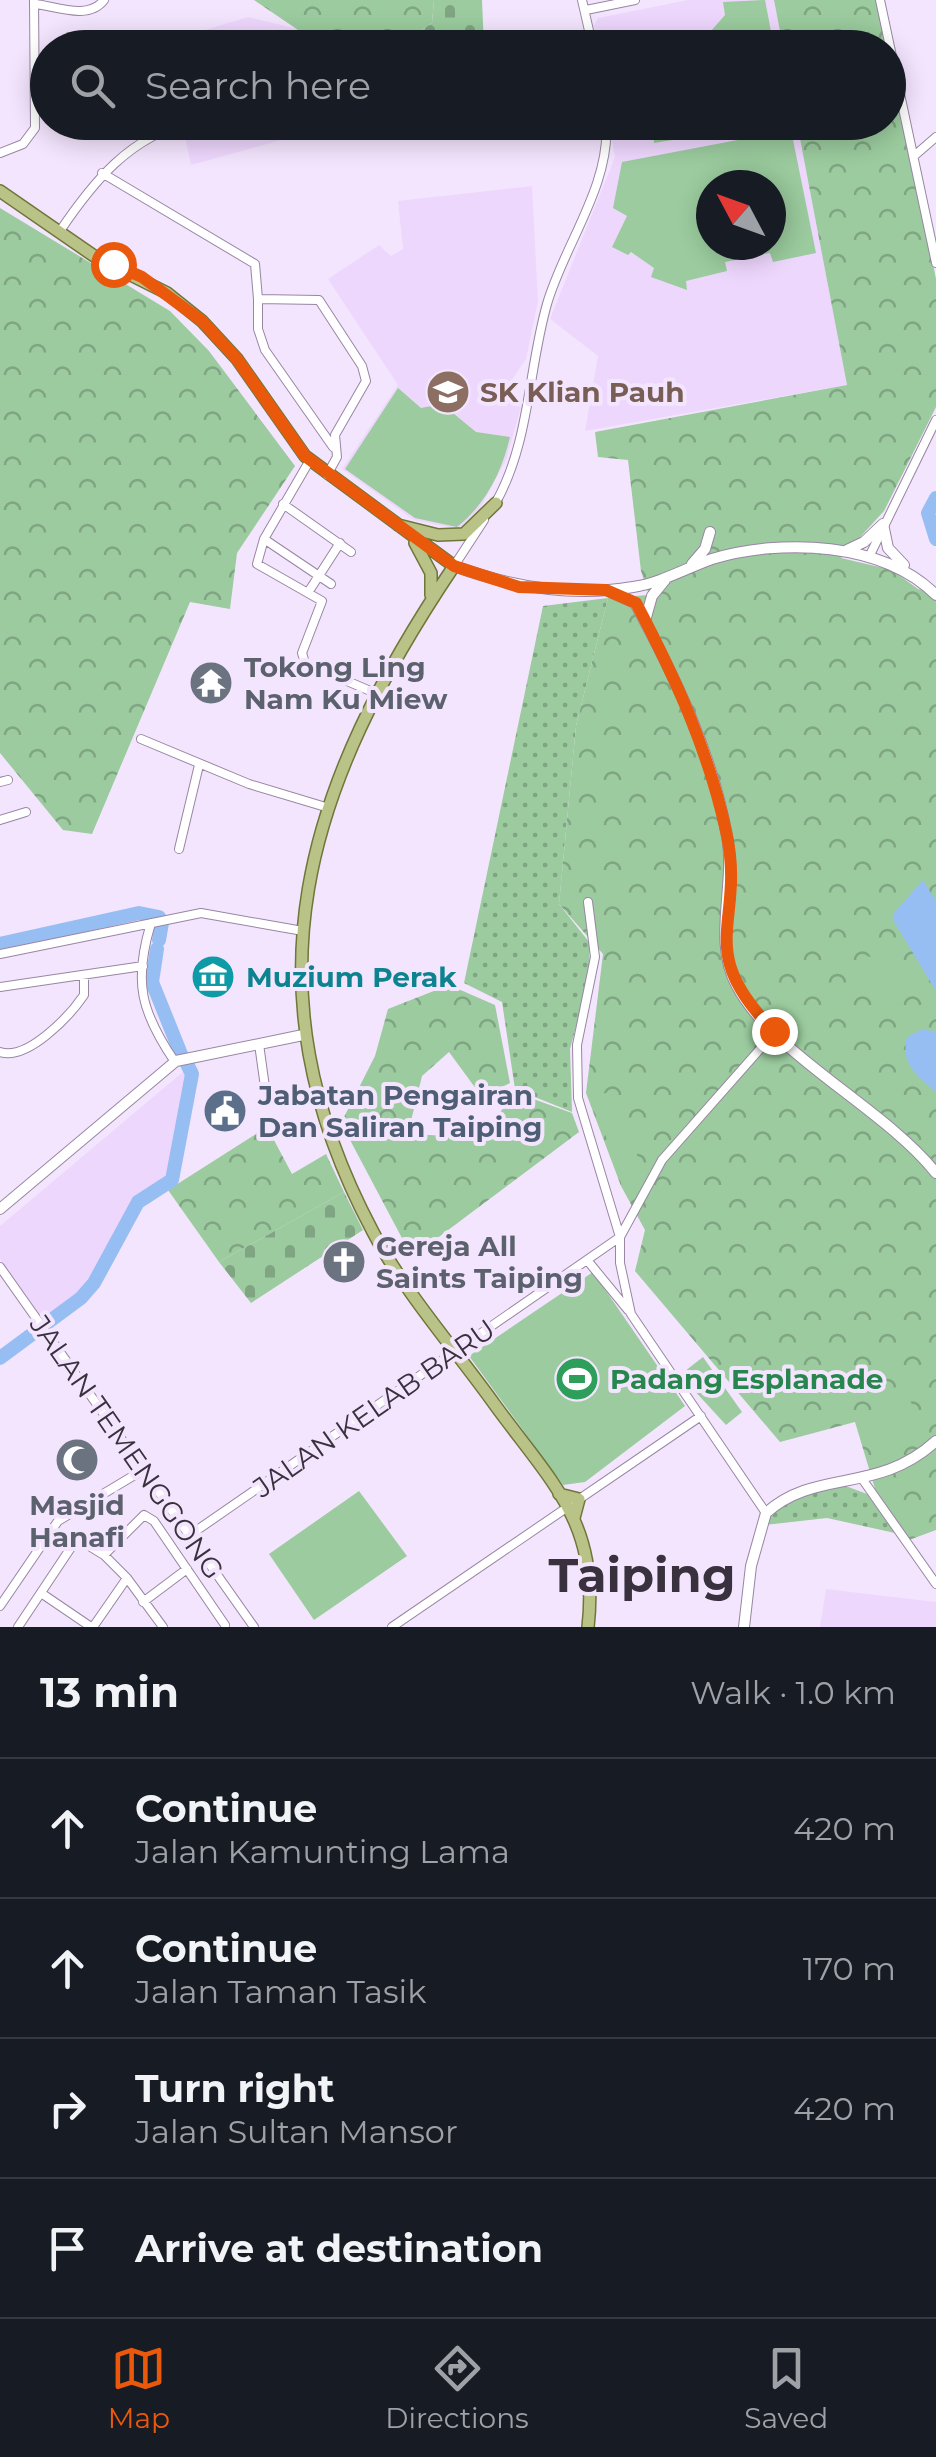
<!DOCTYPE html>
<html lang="en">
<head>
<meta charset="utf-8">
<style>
  :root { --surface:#171b24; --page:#242831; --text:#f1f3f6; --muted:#9ea1a6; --line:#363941; --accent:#ea580c }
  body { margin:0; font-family:Montserrat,sans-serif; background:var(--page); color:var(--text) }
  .compass { position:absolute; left:696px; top:170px; width:90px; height:90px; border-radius:50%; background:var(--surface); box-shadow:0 5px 25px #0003; rotate:311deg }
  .stop { position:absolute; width:30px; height:30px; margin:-22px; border:8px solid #ea580c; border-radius:50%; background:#fff }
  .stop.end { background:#ea580c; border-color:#fff; box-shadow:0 2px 10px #0008 }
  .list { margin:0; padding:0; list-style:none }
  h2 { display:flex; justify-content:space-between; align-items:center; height:130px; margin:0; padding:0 40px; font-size:42px }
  h2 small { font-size:32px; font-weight:400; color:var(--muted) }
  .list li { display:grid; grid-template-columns:65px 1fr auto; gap:30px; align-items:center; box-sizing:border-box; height:140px; padding:0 40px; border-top:2px solid var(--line) }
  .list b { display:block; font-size:38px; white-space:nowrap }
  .list p { margin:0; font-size:32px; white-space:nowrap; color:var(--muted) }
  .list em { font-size:32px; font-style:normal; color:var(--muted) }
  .icon { flex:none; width:55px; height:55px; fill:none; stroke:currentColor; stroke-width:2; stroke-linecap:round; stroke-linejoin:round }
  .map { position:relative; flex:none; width:936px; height:1627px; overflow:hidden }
  .search { position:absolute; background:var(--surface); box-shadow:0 5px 25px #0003; left:30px; right:30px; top:30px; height:110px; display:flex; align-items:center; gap:25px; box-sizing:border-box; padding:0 35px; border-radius:55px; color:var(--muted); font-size:38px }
  .sheet { height:690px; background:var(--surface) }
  nav { display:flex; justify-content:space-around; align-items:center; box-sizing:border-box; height:140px; border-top:2px solid var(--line); background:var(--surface); font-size:28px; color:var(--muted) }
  nav a { display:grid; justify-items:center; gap:5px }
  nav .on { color:var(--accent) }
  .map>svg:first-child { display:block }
  .built { fill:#eed7fd; fill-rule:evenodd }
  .grass { fill:url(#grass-dots) }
  .forest { fill:url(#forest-crowns) }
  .cemetery { fill:url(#cemetery-stones) }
  .pitch { fill:#9bcb9e; fill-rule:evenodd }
  .water { fill:#97bef3 }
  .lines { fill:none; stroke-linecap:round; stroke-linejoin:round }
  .river { stroke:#97bef3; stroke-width:14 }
  .street-casing { stroke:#9886a3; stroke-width:10 }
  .secondary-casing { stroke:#9886a3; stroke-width:12 }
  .primary-casing { stroke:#6f7639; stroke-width:14 }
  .street { stroke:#fff; stroke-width:8 }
  .secondary { stroke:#fff; stroke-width:10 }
  .primary { stroke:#bac387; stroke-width:11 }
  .route { stroke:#ea580c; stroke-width:12 }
  .labels { text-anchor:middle; stroke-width:8; stroke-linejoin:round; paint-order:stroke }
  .education-label { font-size:28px; font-weight:bold; fill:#785e54; stroke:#f4e5fe; text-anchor:start }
  .worship-label { font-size:28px; font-weight:bold; fill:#5b616d; stroke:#f4e5fe; text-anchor:start }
  .culture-label { font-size:28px; font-weight:bold; fill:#0d838f; stroke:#f4e5fe; text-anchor:start }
  .service-label { font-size:28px; font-weight:bold; fill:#4e5e75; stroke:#f4e5fe; text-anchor:start }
  .leisure-label { font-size:28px; font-weight:bold; fill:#27864d; stroke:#f4e5fe; text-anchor:start }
  .street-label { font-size:28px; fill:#39323e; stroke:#f4e5fe }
  .town-label { font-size:48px; font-weight:bold; fill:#39323e; stroke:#f4e5fe }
</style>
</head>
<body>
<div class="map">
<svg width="936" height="1627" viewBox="0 0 936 1627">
  <defs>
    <pattern id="grass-dots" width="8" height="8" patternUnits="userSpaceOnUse" patternTransform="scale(2.5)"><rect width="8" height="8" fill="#9bcb9e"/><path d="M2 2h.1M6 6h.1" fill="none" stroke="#7fa582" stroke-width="1.8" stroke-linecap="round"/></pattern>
    <pattern id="forest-crowns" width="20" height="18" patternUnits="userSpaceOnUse" patternTransform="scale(2.5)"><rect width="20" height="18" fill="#9bcb9e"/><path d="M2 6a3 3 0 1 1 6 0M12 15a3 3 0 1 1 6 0" fill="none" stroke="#7fa582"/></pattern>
    <pattern id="cemetery-stones" width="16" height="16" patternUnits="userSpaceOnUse" patternTransform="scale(2.5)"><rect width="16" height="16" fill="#9bcb9e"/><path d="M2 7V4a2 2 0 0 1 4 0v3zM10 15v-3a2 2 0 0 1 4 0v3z" fill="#7fa582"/></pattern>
  </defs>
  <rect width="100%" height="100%" fill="#f4e5fe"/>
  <path class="built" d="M688,0h86l9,47h-185l-4,-21 4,-8z
    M248,17l54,13 12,17 -148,1 -1,-6z
    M182,122l161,1 -152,42z
    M609,123h188l50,262 -262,46 13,-75 -48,-37 65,-162zM711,185h60v60h-60z
    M532,186l6,115 -12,58 -27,40 22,8 -15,53 -29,54 -19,15 -44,-9 -72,-51 56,-84 -70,-106 51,-34 12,11 12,-7 -5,-48z
    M184,1071l5,13 -17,96 -24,12 -27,39 -27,52 -47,42 -47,-66v-33z
    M826,1589l110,13v25h-116z"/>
  <path class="grass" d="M608,598l-32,128 -17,178 30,38 1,32 -20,75 2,63 -57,-23 -13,-87 -38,-19 79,-377z
    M843,1485l24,9 28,39 -68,-15 -62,7c16,-26 49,-36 78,-40z"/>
  <path class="forest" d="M254,0h180l-2,23 -16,10 -1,15 -92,-1z
    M774,0h104l10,47h-105z
    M889,49l47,230v128l-52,104 -43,47 51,12 26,19 18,4v937l-27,10 -33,-48 -21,-70 -75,20 -145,-171 10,-41 -24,-44 -35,-93 17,-139 -44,-50 17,-178 32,-128 41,-3 -8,-24 -13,-111 -30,-3 -3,-25 252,-47 -50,-262 91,-1z
    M0,208l170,103 39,40 86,115 -58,87 -7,56 -40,-7 -98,232 -29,-4 -63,-77z
    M449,985l46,20 15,78 -28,14 -33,-45 -27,24 -14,57c52,5 77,9 106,-41l58,21 7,19 -167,125 -71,-134 34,-67 13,-47z
    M267,1127l25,47 34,-20 18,38 -125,70 -51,-72z"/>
  <path class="cemetery" d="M434,0h48l2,47h-69l1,-14 16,-10z
    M344,1192l19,38 -112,73 -32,-41z"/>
  <path class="pitch" d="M765,0l9,47h-77l28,-32 -2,-13z
    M652,122h122v1l-120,20z
    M791,130l25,123 -43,9 -3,-9 -45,9 2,9 -41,10 1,9 -36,-13 3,-9 -23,-16 -3,3 -16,-8 15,-31 -14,-8 9,-46zM711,185h60v60h-60z
    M398,388l23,20 21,-4 34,28 34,5c-8,35 -25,68 -53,90l-42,-9 -70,-49z
    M865,956c18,1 38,24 41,41l-12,11 -17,-1 -26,-28 2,-12z
    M614,1090l27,76 -18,7 -5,-3 -26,-72z
    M593,1272l92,134 -100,76 -22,3 -94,-129z
    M703,1357l39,55 -16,13 -46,-50z
    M910,1401l19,31 -48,29 -19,-31z
    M359,1491l48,65 -93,64 -45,-66z"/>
  <path class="water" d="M923,880l13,21v90l-43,-71 1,-7z
    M923,1029l13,3v60c-18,-15 -36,-28 -29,-55z"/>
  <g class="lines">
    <path class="river" d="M936,498l-8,15 8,26
      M159,940l3,-17
      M0,944l139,-31 20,4
      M157,949l-5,33 29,72
      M0,1358l81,-60 13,-15 44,-81 34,-22 20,-106 -6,-12"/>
    <defs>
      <path id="street" d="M582,0l11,48
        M880,0l56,263
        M36,4c22,3 53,16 68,-4
        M586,10l49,-10
        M0,153l23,-9 12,-16 -1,-128
        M914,156l22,-19
        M102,173l153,91 3,35 61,1 43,66 4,15 -31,54 2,22 -10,18
        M60,231c33,-49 70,-95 131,-109
        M258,299v30l7,21 68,97
        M310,460l-46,79 -7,25 65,37 -20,52 3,10 70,30
        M283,504l68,48
        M495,504c35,-61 33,-134 52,-200 17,-59 64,-119 59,-182
        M264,539l67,45
        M869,557l67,-137
        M454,566l30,-46
        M309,591l31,-48
        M141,739l108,45 80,24
        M0,782l8,-2
        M0,820l26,-8
        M179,849l20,-84
        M588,902l7,55 -18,88 1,53 42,139v26l11,51 135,199
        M151,923c-18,59 -10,89 24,139
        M0,954l201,-41 102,18
        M0,987l143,-21
        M259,1044l6,43
        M0,1052c27,9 69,-35 84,-57v-18
        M620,1237l42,-77 113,-128
        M587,1260l41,50
        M0,1267l254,360
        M863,1480l73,104
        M190,1535l430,-298
        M104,1555l23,23
        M41,1593l50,34
        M143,1602l44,-33
        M0,1606l58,-85 85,-51
        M18,1627l54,-81 9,-5 23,14 40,-40 10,6 71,104
        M93,1627l34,-49 36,49
        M392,1627l309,-211"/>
      <path id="secondary" d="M883,524l5,24 16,17
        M847,550l17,-8 19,-18
        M692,564l13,-15 5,-17
        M454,566c57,21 119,31 179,21 28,-4 53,-19 79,-28 70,-21 171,-17 224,36
        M606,590l29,13c40,74 77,149 92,233 9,49 -15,105 10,150 36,69 146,121 199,187
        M645,621l7,-25 13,-16
        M0,1209l176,-148 127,-26
        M744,1627l7,-61 15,-53c50,-45 111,-18 170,-72"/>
      <path id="primary" d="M0,191l97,67 70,35 35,28 35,38 68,97 149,110c-148,220 -213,418 -81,666 32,61 82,117 122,173 57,78 105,119 93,222
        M398,525l40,10 26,-1 32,-31
        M415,543l16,30v22
        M559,1494l20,5 -5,19"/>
    </defs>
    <use href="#street" class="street-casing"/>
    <use href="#secondary" class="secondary-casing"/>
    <use href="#primary" class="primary-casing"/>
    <use href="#street" class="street"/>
    <use href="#secondary" class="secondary"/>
    <use href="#primary" class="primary"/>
  </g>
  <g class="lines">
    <path class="route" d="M113,264l29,13 60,44 35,38 68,97 149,110 65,21 87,3 30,13c39,74 72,146 90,228 21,93 -35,116 48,200"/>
  </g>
  <defs>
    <symbol id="school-disc" viewBox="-11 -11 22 22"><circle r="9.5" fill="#8d6e63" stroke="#f4e5fe"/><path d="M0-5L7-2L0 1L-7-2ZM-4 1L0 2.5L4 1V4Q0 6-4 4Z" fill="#fff"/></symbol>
    <symbol id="temple-disc" viewBox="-11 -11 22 22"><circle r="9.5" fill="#6b7280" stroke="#f4e5fe"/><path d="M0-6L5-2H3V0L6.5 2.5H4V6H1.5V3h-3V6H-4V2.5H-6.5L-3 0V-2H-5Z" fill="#fff"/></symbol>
    <symbol id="museum-disc" viewBox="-11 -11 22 22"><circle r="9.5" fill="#0f9aa8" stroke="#f4e5fe"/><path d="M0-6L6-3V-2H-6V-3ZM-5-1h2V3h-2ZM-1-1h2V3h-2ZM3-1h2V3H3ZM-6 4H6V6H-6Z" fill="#fff"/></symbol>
    <symbol id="civic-disc" viewBox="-11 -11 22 22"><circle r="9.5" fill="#5c6f8a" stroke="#f4e5fe"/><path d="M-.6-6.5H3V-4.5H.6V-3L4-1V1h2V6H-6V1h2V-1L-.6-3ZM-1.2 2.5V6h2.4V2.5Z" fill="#fff"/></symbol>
    <symbol id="church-disc" viewBox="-11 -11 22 22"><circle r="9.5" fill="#6b7280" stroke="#f4e5fe"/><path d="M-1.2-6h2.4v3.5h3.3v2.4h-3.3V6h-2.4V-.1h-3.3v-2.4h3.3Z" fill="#fff"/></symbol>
    <symbol id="stadium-disc" viewBox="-11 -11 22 22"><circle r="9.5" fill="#2e9e5b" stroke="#f4e5fe"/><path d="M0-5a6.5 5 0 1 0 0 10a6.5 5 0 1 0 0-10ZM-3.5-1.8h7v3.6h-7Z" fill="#fff"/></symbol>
    <symbol id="mosque-disc" viewBox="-11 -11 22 22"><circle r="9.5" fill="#6b7280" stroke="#f4e5fe"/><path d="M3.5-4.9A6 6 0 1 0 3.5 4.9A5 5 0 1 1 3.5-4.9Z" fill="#fff"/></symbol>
  </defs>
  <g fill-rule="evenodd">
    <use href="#school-disc" x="423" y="367" width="50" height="50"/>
    <use href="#temple-disc" x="186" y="658" width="50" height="50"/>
    <use href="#museum-disc" x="188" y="952" width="50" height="50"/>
    <use href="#civic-disc" x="200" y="1086" width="50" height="50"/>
    <use href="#church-disc" x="319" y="1237" width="50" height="50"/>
    <use href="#stadium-disc" x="552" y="1354" width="50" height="50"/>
    <use href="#mosque-disc" x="52" y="1435" width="50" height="50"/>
  </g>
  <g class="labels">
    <g class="education-label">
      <text x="480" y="402">SK Klian Pauh</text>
    </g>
    <g class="worship-label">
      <text x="244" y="677">Tokong Ling<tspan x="244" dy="32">Nam Ku Miew</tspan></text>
      <text x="376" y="1256">Gereja All<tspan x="376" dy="32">Saints Taiping</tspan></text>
      <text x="77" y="1515" text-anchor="middle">Masjid<tspan x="77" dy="32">Hanafi</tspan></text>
    </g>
    <g class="culture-label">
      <text x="246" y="987">Muzium Perak</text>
    </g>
    <g class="service-label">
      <text x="258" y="1105">Jabatan Pengairan<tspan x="258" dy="32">Dan Saliran Taiping</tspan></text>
    </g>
    <g class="leisure-label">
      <text x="610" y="1389">Padang Esplanade</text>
    </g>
    <g class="street-label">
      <text transform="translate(374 1408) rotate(-35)" y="10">JALAN KELAB BARU</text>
      <text transform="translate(127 1447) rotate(55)" y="10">JALAN TEMENGGONG</text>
    </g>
    <g class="town-label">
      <text x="642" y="1592">Taiping</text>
    </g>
  </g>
</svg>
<svg class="compass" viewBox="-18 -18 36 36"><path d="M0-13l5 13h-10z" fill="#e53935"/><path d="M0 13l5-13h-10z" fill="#9ea1a6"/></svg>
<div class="stop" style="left:113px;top:264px"></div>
<div class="stop end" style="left:774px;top:1031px"></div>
<div class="search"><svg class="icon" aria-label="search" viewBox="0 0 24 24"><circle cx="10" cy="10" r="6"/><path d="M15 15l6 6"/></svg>Search here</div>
</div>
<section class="sheet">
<h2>13 min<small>Walk · 1.0 km</small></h2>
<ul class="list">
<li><svg class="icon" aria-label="ahead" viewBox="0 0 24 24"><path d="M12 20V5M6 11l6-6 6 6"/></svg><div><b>Continue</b><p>Jalan Kamunting Lama</p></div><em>420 m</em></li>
<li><svg class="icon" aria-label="ahead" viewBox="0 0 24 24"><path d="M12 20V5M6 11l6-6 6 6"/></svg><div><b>Continue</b><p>Jalan Taman Tasik</p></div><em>170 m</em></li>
<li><svg class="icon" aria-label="right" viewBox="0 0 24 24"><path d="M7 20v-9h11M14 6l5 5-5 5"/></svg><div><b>Turn right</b><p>Jalan Sultan Mansor</p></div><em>420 m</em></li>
<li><svg class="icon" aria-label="arrive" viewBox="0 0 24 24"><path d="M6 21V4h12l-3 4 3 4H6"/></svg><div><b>Arrive at destination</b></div></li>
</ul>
</section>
<nav>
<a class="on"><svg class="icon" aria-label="map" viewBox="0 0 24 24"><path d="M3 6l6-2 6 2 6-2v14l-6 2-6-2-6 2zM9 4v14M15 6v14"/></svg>Map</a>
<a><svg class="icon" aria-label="directions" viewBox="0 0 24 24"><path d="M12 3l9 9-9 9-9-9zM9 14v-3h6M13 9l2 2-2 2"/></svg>Directions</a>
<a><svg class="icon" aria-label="saved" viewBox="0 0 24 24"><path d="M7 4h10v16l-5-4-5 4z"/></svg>Saved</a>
</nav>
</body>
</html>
